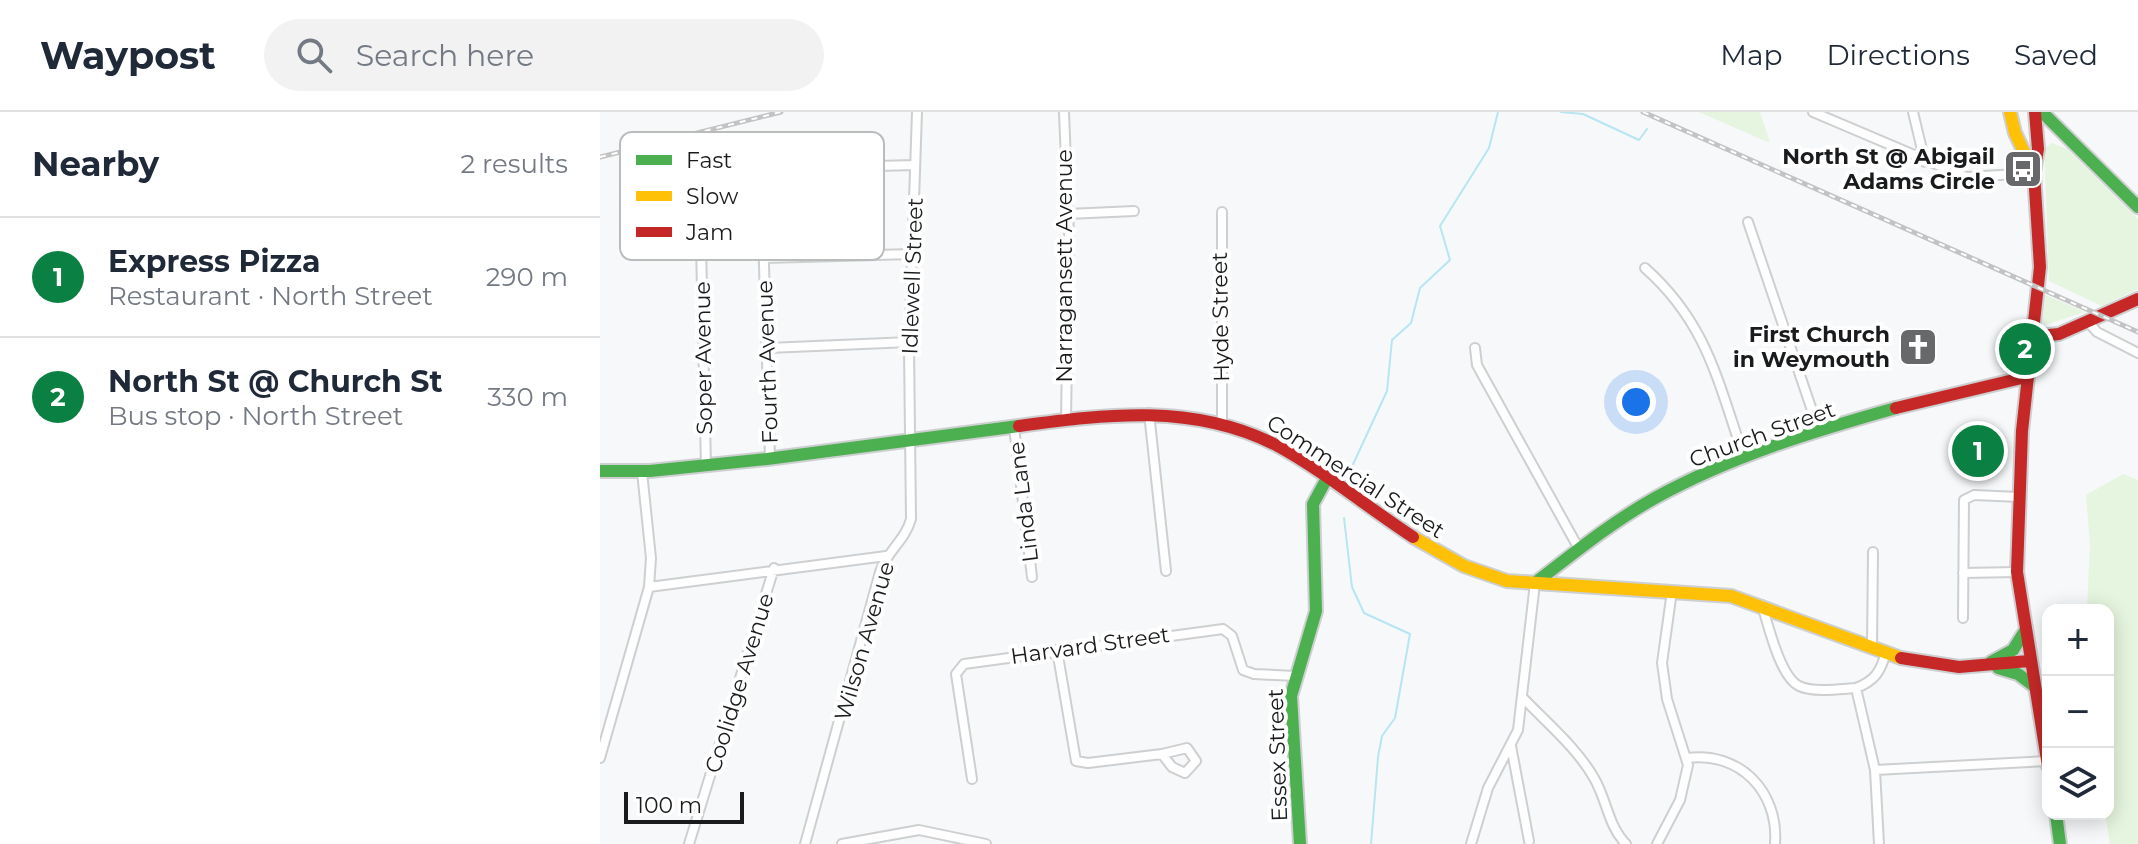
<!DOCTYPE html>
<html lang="en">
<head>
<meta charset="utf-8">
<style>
  :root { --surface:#fff; --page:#f2f2f3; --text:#1f2937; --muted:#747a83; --line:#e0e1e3; --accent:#0b8043 }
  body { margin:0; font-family:Montserrat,sans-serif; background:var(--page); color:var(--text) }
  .controls { position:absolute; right:24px; bottom:24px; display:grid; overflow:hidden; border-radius:16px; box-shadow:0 4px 20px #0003 }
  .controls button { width:72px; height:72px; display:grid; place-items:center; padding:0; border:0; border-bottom:2px solid var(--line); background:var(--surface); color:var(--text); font:40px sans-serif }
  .scale { position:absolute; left:24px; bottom:20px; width:120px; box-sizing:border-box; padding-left:8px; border:4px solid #191b1c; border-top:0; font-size:22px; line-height:28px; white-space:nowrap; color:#191b1c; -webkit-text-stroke:6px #fff; paint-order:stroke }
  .you { position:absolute; left:1036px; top:290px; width:28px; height:28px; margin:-20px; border:6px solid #fff; border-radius:50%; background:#1a73e8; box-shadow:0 0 0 12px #1a73e833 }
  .badge { display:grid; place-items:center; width:52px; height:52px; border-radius:50%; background:var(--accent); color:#fff; font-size:26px; font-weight:700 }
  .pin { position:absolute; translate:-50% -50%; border:4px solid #fff; box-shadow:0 2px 8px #0006 }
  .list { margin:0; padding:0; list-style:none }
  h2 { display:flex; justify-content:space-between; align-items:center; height:104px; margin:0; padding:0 32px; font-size:34px }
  h2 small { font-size:26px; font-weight:400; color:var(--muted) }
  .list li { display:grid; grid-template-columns:52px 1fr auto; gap:24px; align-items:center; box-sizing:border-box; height:120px; padding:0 32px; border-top:2px solid var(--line) }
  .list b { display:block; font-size:30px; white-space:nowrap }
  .list p { margin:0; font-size:26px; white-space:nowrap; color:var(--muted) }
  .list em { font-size:26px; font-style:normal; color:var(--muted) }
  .icon { flex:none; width:44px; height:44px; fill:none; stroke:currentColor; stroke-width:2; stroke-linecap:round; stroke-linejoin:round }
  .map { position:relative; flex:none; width:1538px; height:732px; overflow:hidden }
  header { display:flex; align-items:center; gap:48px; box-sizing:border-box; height:112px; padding:0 40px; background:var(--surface); border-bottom:2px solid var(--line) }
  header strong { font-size:38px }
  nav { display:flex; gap:44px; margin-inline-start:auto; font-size:28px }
  .search { width:560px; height:72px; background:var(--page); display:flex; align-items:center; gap:20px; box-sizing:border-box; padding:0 28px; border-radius:44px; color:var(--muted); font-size:30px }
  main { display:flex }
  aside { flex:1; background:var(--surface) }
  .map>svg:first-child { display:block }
  .green { fill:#e6f5df }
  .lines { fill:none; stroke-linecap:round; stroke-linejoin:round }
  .stream { stroke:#b8e5f2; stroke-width:2 }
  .street-casing { stroke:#cdcfd0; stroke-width:12 }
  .fast-casing { stroke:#cdcfd0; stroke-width:16 }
  .slow-casing { stroke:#cdcfd0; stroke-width:16 }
  .jam-casing { stroke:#cdcfd0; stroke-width:16 }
  .street { stroke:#fefefe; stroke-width:8 }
  .fast { stroke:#4caf50; stroke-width:12 }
  .slow { stroke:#ffc107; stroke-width:12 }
  .jam { stroke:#c62828; stroke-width:12 }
  .rail-casing { stroke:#c3c3c4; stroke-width:5 }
  .rail { stroke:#fff; stroke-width:2; stroke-dasharray:6; stroke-linecap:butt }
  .labels { text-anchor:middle; stroke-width:8; stroke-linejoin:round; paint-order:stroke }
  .poi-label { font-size:22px; font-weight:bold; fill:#191b1c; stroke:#fff; text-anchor:end }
  .street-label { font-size:22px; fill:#191b1c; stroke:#fff }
  .key { fill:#fff; stroke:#babbbb; stroke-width:2 }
  .key-label { font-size:22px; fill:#191b1c }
</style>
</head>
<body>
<header>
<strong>Waypost</strong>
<div class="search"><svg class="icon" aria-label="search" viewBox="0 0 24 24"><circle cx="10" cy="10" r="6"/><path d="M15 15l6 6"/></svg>Search here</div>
<nav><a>Map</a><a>Directions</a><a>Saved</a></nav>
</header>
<main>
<aside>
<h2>Nearby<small>2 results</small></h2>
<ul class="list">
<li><span class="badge">1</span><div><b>Express Pizza</b><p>Restaurant · North Street</p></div><em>290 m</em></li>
<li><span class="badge">2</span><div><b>North St @ Church St</b><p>Bus stop · North Street</p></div><em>330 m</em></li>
</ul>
</aside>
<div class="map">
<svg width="1538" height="732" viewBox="0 0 1538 732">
  <rect width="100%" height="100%" fill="#f6f8fa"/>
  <path class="green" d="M1099,0h61l10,31z
    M1452,31l15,6 71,70v70l-36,17 -53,-25 -5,-133z
    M1445,183h1l39,17 -40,13 -3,-4z
    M1523,362l15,6v364h-28l-5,-30h3v-204h-21l3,-66 -4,-49z"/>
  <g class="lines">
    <path class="stream" d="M961,0l22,2 56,26 8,-11
      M749,361l38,-82 5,-51 19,-17 9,-35 30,-28 -10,-34 49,-78 9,-36
      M744,406l8,69 12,26 46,21 -15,84 -13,18 -4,21 -7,87"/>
    <defs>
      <path id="street" d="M464,0l5,123 -3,184
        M1213,0l153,65 68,-4
        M1313,0l12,50
        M100,90l6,264
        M622,100v210
        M468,102l66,-3
        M1148,110l71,209
        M164,146l149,-4
        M1045,156c63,56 73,115 99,189
        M1488,210l9,10 41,21
        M168,236l142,-6
        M875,236l2,17 102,184
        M549,301l17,158
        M414,315l18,150
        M170,347l-9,-290 154,-4
        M1363,461l54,-1
        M49,475l237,-31
        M1162,493c6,19 18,72 37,81 15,7 41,3 57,2 19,-7 25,-17 30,-36
        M1363,506l1,-118 10,-5 45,2
        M1272,535l1,-95
        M457,538l19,111 12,2 74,-9 10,13 13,6 11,-12 -9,-13 -25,6
        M1256,576l19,82 4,74
        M924,587c24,25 53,49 70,79 13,22 14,48 32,66
        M911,634l18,95
        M0,646l49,-171 2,-29 -9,-86
        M1087,646c53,-7 92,34 88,86
        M1275,658l172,-9
        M372,667l-16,-105 8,-10 259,-35 9,7 11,34 11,4 41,2
        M89,732l85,-276
        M205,732l75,-272c7,-21 25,-31 31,-53l-2,-172 8,-235
        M242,732l77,-14 67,14
        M871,732l17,-56 30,-58 17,-147
        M1057,732l23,-44 8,-35 -21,-66 -5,-36 10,-72"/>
      <path id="fast" d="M1442,0l96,95
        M0,359h50l117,-12 252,-33
        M935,471c39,-30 77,-61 120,-85 76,-42 159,-67 241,-90
        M1391,550l22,-12 12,-19
        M1398,556l20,6 16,12
        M1456,702l4,30
        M700,732l-9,-148 25,-85 -3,-107 13,-24"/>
      <path id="slow" d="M1410,0l5,21 19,40
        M813,425l51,29 43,15 224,15 170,62"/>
      <path id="jam" d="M1435,0l3,37 -4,24 6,94 -18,164 -5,141 31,194
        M1431,225l28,-3 79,-35
        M1296,296l130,-31
        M419,314c89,-12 174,-23 257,19 48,26 91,62 137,92
        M1301,546l58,9 70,-6"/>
    </defs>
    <use href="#street" class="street-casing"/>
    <use href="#fast" class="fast-casing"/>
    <use href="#slow" class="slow-casing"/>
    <use href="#jam" class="jam-casing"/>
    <use href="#street" class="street"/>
    <use href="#fast" class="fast"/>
    <use href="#slow" class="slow"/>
    <use href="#jam" class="jam"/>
    <defs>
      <path id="rail" d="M1043,0l495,220
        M0,45l181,-45"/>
    </defs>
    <use href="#rail" class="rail-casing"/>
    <use href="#rail" class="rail"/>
  </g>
  <defs>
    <symbol id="bus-square" viewBox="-11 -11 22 22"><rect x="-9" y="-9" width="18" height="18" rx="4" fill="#66686a" stroke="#fff"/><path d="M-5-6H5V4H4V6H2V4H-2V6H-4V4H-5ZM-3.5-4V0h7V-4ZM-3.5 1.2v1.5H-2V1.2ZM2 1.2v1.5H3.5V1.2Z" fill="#fff"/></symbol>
    <symbol id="church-square" viewBox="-11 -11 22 22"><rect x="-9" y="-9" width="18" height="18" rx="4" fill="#66686a" stroke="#fff"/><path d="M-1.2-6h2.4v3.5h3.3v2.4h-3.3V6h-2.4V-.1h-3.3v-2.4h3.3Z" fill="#fff"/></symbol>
  </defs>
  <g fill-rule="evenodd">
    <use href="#bus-square" x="1401" y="35" width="44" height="44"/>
    <use href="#church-square" x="1296" y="213" width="44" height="44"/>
  </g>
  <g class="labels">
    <g class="poi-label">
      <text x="1395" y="52">North St @ Abigail<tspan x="1395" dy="25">Adams Circle</tspan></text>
      <text x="1290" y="230">First Church<tspan x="1290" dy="25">in Weymouth</tspan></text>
    </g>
    <g class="street-label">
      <text transform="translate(464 154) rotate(-90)" y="8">Narragansett Avenue</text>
      <text transform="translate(312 164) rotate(-88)" y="8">Idlewell Street</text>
      <text transform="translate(620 205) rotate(-91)" y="8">Hyde Street</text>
      <text transform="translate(103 246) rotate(-91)" y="8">Soper Avenue</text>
      <text transform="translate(167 250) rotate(-92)" y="8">Fourth Avenue</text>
      <text transform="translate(1162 322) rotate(-20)" y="8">Church Street</text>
      <text transform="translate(756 364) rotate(33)" y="8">Commercial Street</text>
      <text transform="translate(423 390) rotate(-97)" y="8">Linda Lane</text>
      <text transform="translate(264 529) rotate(-74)" y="8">Wilson Avenue</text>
      <text transform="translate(490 533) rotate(-8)" y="8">Harvard Street</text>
      <text transform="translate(139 571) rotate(-73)" y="8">Coolidge Avenue</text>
      <text transform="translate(677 643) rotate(-92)" y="8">Essex Street</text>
    </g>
  </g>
  <rect x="20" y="20" width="264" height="128" rx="12" class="key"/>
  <rect x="36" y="43" width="36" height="10" fill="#4caf50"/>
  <rect x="36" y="79" width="36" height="10" fill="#ffc107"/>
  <rect x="36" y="115" width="36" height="10" fill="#c62828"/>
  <g class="key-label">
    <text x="86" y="56">Fast</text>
    <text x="86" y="92">Slow</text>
    <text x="86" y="128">Jam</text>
  </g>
</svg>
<div class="controls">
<button>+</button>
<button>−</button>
<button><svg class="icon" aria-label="layers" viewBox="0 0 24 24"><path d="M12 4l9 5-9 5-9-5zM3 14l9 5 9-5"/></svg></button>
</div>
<div class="scale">100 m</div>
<div class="you"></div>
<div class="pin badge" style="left:1378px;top:339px">1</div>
<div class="pin badge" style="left:1425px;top:237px">2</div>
</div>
</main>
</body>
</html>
